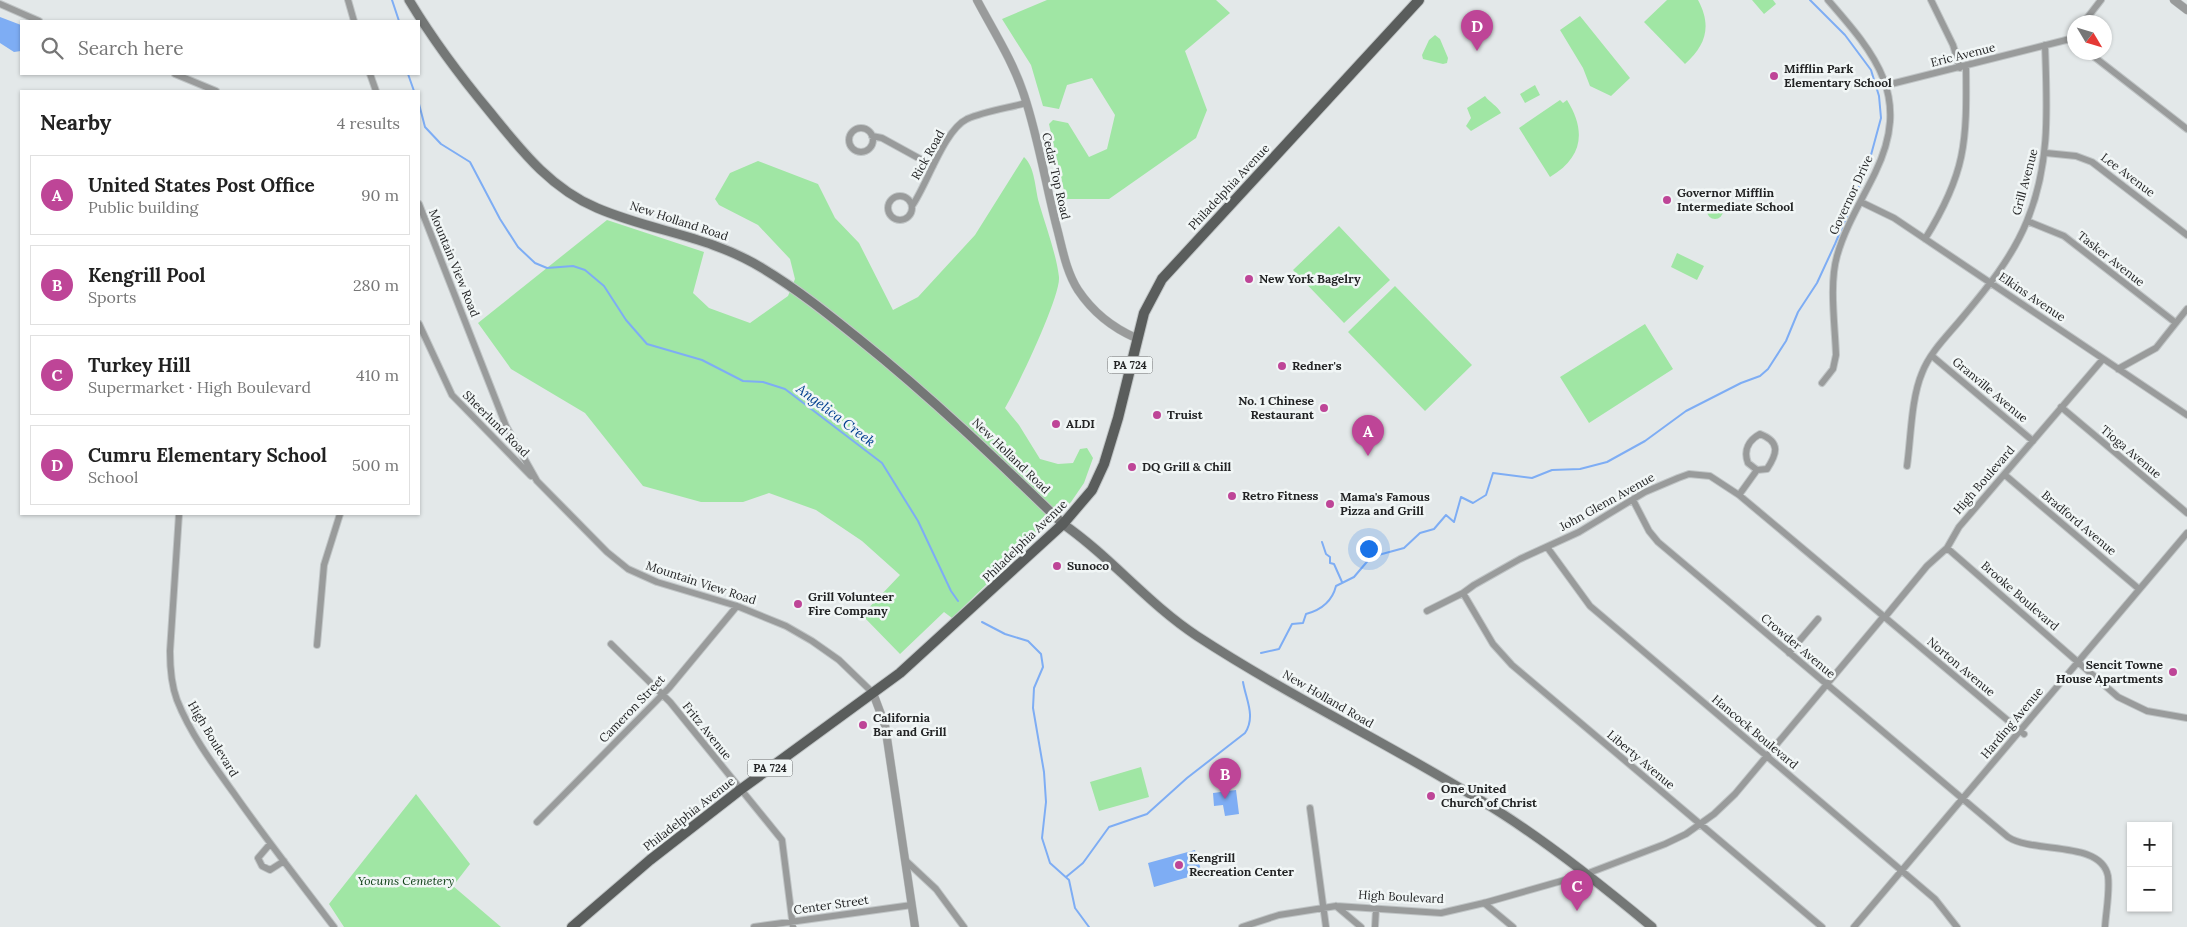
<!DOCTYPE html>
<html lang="en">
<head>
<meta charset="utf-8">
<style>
  :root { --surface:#fff; --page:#f2f2f2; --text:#222; --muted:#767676; --line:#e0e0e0; --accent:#be4597 }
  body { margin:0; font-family:Lora,serif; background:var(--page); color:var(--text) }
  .controls { position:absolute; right:15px; bottom:15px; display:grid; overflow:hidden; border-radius:0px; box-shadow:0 1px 4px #0004 }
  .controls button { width:45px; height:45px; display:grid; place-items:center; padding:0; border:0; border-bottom:1px solid var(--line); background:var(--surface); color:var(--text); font:25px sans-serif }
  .compass { position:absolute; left:2067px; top:15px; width:45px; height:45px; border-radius:50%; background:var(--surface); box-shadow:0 1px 4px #0004; rotate:128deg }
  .you { position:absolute; left:1368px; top:548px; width:18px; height:18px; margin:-12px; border:4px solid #fff; border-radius:50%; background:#1a73e8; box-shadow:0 0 0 8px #1a73e833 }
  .badge { display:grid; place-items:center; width:32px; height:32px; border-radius:50%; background:var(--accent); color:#fff; font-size:16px; font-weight:700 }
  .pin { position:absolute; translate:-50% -41px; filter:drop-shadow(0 1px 2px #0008) }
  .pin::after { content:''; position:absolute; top:26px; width:18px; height:15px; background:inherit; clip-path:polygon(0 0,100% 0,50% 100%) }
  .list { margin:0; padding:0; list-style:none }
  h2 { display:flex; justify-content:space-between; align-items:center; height:65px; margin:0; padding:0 20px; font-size:21px }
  h2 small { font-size:16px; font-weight:400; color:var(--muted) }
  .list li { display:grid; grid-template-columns:32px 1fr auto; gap:15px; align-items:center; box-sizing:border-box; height:80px; margin:0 10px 10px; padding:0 10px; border:1px solid var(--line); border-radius:0px }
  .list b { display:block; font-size:19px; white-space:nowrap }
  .list p { margin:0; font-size:16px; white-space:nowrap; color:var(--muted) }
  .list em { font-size:16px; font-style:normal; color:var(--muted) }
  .icon { flex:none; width:28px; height:28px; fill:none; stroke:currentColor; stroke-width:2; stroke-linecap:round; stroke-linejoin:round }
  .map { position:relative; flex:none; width:2187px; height:927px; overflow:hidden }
  .search { position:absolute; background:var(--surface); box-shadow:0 1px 4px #0004; left:20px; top:20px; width:400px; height:55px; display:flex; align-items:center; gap:12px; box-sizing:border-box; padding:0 18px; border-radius:0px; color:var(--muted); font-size:19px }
  .panel { position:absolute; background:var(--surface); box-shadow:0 1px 4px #0004; left:20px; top:90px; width:400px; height:425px; border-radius:0px }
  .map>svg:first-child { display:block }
  .green { fill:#a0e6a4 }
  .water { fill:#7eadf4 }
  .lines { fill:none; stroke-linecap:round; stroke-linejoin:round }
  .stream { stroke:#7eadf4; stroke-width:2 }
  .minor-casing { stroke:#c0c5c6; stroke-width:8 }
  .tertiary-casing { stroke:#c0c5c6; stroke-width:9 }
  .secondary-casing { stroke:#c0c5c6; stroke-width:11 }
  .primary-casing { stroke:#c0c5c6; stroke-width:12 }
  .minor { stroke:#999b9b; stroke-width:6 }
  .tertiary { stroke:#999b9b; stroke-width:8 }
  .secondary { stroke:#747776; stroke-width:9 }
  .primary { stroke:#5a5d5c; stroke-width:10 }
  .poi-dot { fill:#be4597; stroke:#f1f6f6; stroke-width:2 }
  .labels { text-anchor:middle; stroke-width:5; stroke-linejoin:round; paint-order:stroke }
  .shield { fill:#f1f6f6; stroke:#616364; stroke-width:1 }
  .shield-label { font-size:11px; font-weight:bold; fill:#232425 }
  .street-label { font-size:12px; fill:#232425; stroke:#f1f6f6 }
  .poi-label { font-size:12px; font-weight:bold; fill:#232425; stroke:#f1f6f6; text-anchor:start }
  .park-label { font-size:12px; font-style:italic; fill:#0f4016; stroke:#f1f6f6 }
  .water-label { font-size:14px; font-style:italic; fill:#003e8e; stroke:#f1f6f6 }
</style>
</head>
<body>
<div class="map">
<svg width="2187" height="927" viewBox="0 0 2187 927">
  <rect width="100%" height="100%" fill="#e3e8e9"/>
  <path class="green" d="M1047,0h169l14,13 -45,38 22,59 -11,28 -87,61h-43l-17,-75 4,-4 15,3 21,34 18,-8 8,-34 -23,-37 -25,7 -8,24 -16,-3 -12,-41 -29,-46z
    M1667,0h31c14,26 8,45 -13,64l-41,-42z
    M1752,0h21l3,4 -12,10z
    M1580,16l50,62 -19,18 -21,-10 -7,-18 -23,-38z
    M1435,35l5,4 8,19 -1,5 -4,1 -20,-5 -1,-4 7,-15z
    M1535,85l5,10 -15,8 -5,-9z
    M1485,96c5,7 12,9 16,17l-30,18 -5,-5 5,-8 -4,-10z
    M1560,100l3,3 4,-3c20,32 15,58 -17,77l-31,-49z
    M1024,157c11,10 11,31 15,46 7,24 17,50 20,74 2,19 -42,111 -54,131l14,17 21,34 18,5 15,-1 7,-14 7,-1 6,10 -9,25 -13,19 -119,116 -8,-6 -44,42 -38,-39 38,-40 -38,-34 -46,-31 -47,-17 -26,9h-42l-58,-16 -58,-73 -74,-44 -33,-46 129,-103 97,32 -11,41 16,15 41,15 38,-27 7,-17 -5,-20 -32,-34 -39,-20 -4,-6 15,-26 28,-12 60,23 17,34 24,25 34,67 25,-13 57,-62z
    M1707 211a8 8 0 1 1 16 0a8 8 0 1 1-16 0Z
    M1339,226l51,54 -46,43 -51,-53z
    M1677,253l27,13 -7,14 -26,-13z
    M1395,286l77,79 -47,46 -77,-79z
    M1645,324l28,45 -84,54 -29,-46z
    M1141,767l8,30 -50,14 -9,-29z
    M416,794l54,70 -17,22 48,41h-157l-15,-23z"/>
  <path class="water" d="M0,17l21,8v26l-7,1 -14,-9z
    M1236,790l3,24 -14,2 -2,-11 -9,1 -1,-13z
    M1195,850l7,23 -48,14 -6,-24z"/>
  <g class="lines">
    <path class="stream" d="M392,0l7,21
      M408,74l6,17
      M419,104l6,23 16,17 29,18 30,57 18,28 17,16 12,5 26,-2 12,4 19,16 22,34 21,24 55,16 41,21 20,1 22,7 97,74 36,58 33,70 7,10
      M1322,542l4,12 4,3v6l4,1 8,18
      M982,622l23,12 23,7 13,13 2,13 -9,21 -1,20 11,64 2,30 -4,36 8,25 19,17 6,28 14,19
      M1261,653l18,-4 13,-25 11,-1 3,-9c15,-4 26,-12 30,-28l18,-9 17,-20 33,-9 16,-15 14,-4 12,-14 8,7 7,-25 12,6 13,-8 7,-22 39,5 20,-8 28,-1 27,-7 38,-21 41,-30 55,-28 19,-7 8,-7 18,-28 12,-29 19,-29 18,-39 33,-78 13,-48 -2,-22 -8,-26 -26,-35 -35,-35
      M1066,877l17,-14 26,-36 38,-13 40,-36 58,-45c11,-17 1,-33 -2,-51"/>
    <defs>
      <path id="minor" d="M348,0l6,21
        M1931,0l22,45 7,23
        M0,4l39,17
        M2084,22l17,-22
        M2088,52l99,77
        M175,74l41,17
        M370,74l6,17
        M1887,85l183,-46 4,-5
        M849 140a12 12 0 1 1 24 0a12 12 0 1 1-24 0Z
        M872,136l10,2 51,28
        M2046,153l30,3 16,6 95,73
        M888 208a12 12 0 1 1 24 0a12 12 0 1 1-24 0Z
        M1861,202l33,16 293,197
        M419,204l87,222 31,55 70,71 21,17 29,13 80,24 49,20 26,15 27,19 34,33
        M912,206c15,-21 32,-76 55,-87 18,-8 41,-11 59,-16
        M2027,221l37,15 112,87
        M1925,239c41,-66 42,-97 41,-172
        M419,324l33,71 79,81
        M1932,356l101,85
        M2118,369l38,-21 31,-39
        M1822,383l11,-14 3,-14c-1,-30 -7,-71 1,-99 8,-29 25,-56 38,-83 37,-76 1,-118 -47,-173
        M2061,407l126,106
        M1907,466c4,-28 4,-67 15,-93 8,-21 26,-38 40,-55 25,-30 50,-60 65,-97 24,-58 20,-115 18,-176
        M2005,475l134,114
        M1739,495l18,-25 10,-1c10,-15 14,-27 -7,-35 -11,6 -17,16 -12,29l9,7
        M1633,500l16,31 9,11 350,295c26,17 93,3 100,39 2,16 -2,35 -3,51
        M179,514l-9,137c0,17 1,33 7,49 13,33 35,63 56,92 32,46 67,90 101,135
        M1547,547l43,59 345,293 22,28
        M1947,548l171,149 29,14 40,7
        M1463,593l30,51 19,21 310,262
        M1427,611l36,-18 11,-8 46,-26 59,-27 66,-40 33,-14 11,-4 21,2 29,19 285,239
        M1885,617l42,-51 20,-18 12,-21 144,-168
        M611,644l59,58 112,138 11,87
        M317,645l7,-80 16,-51
        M1789,653l29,-34
        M1310,808l16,119
        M537,822l132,-134 68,-82
        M270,844l-12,14 4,8 8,4 14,-9
        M905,860l31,29 28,38
        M1484,903l29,24
        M1336,906l25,21
        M754,927l158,-22
        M1242,927l37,-12 57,-9 105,7 43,-10 102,-29 79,-30 21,-10 28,-20 21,-20 149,-178
        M1375,927l1,-18
        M1854,927l333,-394"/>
      <path id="tertiary" d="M977,0c17,32 36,61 47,95 15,45 22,92 34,137 5,20 9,41 20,58 14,21 35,38 58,48
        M2174,0l13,10
        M873,693l12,32 30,202"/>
      <path id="secondary" d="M409,0c24,40 51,76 81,112 31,38 60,76 107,96 56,24 111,27 165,60 35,21 66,46 97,71 72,58 138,121 204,185 48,33 84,79 134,112 98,64 205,114 304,177 53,34 103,74 151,114"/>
      <path id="primary" d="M572,927l78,-67 90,-70 160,-117 163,-149 29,-34 12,-26 14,-46 26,-105 18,-34 257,-279"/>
    </defs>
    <use href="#minor" class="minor-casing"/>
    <use href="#tertiary" class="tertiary-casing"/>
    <use href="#secondary" class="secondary-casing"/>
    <use href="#primary" class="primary-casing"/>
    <use href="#minor" class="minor"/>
    <use href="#tertiary" class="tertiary"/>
    <use href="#secondary" class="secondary"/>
    <use href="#primary" class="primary"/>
  </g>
  <g class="poi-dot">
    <circle cx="1774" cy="76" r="5"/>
    <circle cx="1667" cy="200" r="5"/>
    <circle cx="1249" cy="279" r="5"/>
    <circle cx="1282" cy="366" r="5"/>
    <circle cx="1324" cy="408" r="5"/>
    <circle cx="1157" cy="415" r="5"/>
    <circle cx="1056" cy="424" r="5"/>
    <circle cx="1132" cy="467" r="5"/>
    <circle cx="1232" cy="496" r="5"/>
    <circle cx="1330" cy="504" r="5"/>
    <circle cx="1057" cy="566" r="5"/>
    <circle cx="798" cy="604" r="5"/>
    <circle cx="2173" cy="672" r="5"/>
    <circle cx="863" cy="725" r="5"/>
    <circle cx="1431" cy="796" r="5"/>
    <circle cx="1179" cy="865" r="5"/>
  </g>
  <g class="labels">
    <g class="shield">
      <rect x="1107.5" y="356.5" width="45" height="17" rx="4"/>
      <rect x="747.5" y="759.5" width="45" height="17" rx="4"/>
    </g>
    <g class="shield-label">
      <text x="1130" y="369">PA 724</text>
      <text x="770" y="772">PA 724</text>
    </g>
    <g class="street-label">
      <text transform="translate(1963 55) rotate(-14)" y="4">Eric Avenue</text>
      <text transform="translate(928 155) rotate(-61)" y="4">Rick Road</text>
      <text transform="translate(2128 175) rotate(37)" y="4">Lee Avenue</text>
      <text transform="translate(1056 176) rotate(77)" y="4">Cedar Top Road</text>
      <text transform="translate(2025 182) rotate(-75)" y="4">Grill Avenue</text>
      <text transform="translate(1229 187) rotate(-47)" y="4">Philadelphia Avenue</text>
      <text transform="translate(1851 195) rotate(-65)" y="4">Governor Drive</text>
      <text transform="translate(679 221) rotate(18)" y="4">New Holland Road</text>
      <text transform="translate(2111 259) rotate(38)" y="4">Tasker Avenue</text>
      <text transform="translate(454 263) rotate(68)" y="4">Mountain View Road</text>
      <text transform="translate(2032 297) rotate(34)" y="4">Elkins Avenue</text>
      <text transform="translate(1990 390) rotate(40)" y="4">Granville Avenue</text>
      <text transform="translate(496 424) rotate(45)" y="4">Sheerlund Road</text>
      <text transform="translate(2131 452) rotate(40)" y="4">Tioga Avenue</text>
      <text transform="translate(1011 456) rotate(44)" y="4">New Holland Road</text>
      <text transform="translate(1984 480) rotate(-49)" y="4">High Boulevard</text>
      <text transform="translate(1607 502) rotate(-29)" y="4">John Glenn Avenue</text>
      <text transform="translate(2079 523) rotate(40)" y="4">Bradford Avenue</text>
      <text transform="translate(1025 541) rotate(-44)" y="4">Philadelphia Avenue</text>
      <text transform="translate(701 583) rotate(18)" y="4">Mountain View Road</text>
      <text transform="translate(2020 596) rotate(41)" y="4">Brooke Boulevard</text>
      <text transform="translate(1798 646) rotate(40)" y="4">Crowder Avenue</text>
      <text transform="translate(1961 667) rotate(40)" y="4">Norton Avenue</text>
      <text transform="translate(1328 699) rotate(30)" y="4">New Holland Road</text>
      <text transform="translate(632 709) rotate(-46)" y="4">Cameron Street</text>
      <text transform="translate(2012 723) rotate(-50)" y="4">Harding Avenue</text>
      <text transform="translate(707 731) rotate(51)" y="4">Fritz Avenue</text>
      <text transform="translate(1755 732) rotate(40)" y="4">Hancock Boulevard</text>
      <text transform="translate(213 739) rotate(59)" y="4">High Boulevard</text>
      <text transform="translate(1641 760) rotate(40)" y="4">Liberty Avenue</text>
      <text transform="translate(689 814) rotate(-38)" y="4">Philadelphia Avenue</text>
      <text transform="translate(1401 897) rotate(3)" y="4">High Boulevard</text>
      <text transform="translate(831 905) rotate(-8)" y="4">Center Street</text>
    </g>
    <g class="poi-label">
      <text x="1784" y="73">Mifflin Park<tspan x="1784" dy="14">Elementary School</tspan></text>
      <text x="1677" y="197">Governor Mifflin<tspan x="1677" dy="14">Intermediate School</tspan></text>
      <text x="1259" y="283">New York Bagelry</text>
      <text x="1292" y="370">Redner's</text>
      <text x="1314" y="405" text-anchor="end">No. 1 Chinese<tspan x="1314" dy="14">Restaurant</tspan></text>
      <text x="1167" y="419">Truist</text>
      <text x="1066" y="428">ALDI</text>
      <text x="1142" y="471">DQ Grill &amp; Chill</text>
      <text x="1242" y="500">Retro Fitness</text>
      <text x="1340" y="501">Mama's Famous<tspan x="1340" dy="14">Pizza and Grill</tspan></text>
      <text x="1067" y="570">Sunoco</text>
      <text x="808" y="601">Grill Volunteer<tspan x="808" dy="14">Fire Company</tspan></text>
      <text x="2163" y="669" text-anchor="end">Sencit Towne<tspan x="2163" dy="14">House Apartments</tspan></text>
      <text x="873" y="722">California<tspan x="873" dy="14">Bar and Grill</tspan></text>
      <text x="1441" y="793">One United<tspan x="1441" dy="14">Church of Christ</tspan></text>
      <text x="1189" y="862">Kengrill<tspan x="1189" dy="14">Recreation Center</tspan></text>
    </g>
    <g class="park-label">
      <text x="406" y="885">Yocums Cemetery</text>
    </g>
    <g class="water-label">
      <text transform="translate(836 415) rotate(37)" y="5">Angelica Creek</text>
    </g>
  </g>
</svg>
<div class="controls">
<button>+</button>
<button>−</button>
</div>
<svg class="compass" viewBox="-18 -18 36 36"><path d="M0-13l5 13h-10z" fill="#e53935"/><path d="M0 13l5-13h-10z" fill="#767676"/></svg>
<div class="you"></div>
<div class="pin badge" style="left:1368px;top:456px">A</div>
<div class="pin badge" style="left:1225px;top:799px">B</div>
<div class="pin badge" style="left:1577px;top:911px">C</div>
<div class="pin badge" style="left:1477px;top:51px">D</div>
<div class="search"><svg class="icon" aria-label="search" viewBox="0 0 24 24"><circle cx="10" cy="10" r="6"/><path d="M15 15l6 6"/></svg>Search here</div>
<section class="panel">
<h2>Nearby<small>4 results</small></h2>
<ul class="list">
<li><span class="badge">A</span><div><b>United States Post Office</b><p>Public building</p></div><em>90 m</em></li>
<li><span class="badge">B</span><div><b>Kengrill Pool</b><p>Sports</p></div><em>280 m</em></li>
<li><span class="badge">C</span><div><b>Turkey Hill</b><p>Supermarket · High Boulevard</p></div><em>410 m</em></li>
<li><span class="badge">D</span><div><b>Cumru Elementary School</b><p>School</p></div><em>500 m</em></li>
</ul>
</section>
</div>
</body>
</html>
